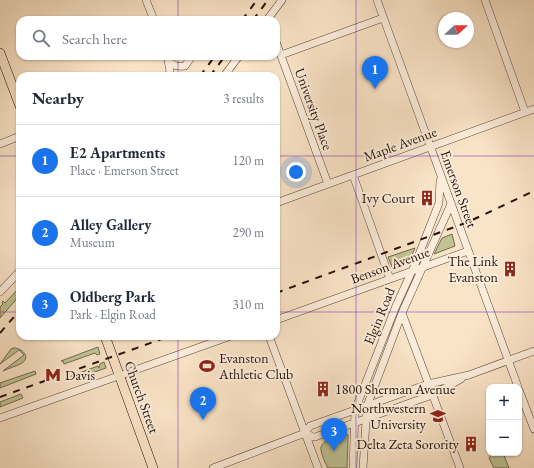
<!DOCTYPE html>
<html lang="en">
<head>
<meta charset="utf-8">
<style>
  :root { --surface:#fff; --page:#f2f2f3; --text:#1f2937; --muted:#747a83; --line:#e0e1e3; --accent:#1a73e8 }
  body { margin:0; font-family:"EB Garamond",serif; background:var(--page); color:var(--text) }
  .controls { position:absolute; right:12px; bottom:12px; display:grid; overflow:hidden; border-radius:8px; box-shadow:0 1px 3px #0004 }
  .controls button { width:36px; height:36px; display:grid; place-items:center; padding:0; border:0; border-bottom:1px solid var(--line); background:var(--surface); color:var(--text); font:20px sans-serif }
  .compass { position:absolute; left:438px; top:12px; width:36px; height:36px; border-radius:50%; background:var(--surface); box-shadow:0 1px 3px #0004; rotate:69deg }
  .you { position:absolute; left:296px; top:172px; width:14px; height:14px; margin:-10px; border:3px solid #fff; border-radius:50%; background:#1a73e8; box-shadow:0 0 0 6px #1a73e833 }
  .badge { display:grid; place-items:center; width:26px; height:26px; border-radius:50%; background:var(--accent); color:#fff; font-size:13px; font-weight:700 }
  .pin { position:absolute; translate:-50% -33px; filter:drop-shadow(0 1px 2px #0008) }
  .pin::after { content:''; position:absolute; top:21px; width:14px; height:12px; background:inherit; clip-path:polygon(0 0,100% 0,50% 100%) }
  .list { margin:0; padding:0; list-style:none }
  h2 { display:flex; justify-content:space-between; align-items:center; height:52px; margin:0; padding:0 16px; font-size:17px }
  h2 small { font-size:13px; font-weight:400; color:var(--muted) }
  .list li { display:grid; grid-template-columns:26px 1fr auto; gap:12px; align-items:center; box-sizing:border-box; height:72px; padding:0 16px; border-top:1px solid var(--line) }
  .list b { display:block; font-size:15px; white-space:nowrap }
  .list p { margin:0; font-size:13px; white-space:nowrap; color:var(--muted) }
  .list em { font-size:13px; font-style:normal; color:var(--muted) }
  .icon { flex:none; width:22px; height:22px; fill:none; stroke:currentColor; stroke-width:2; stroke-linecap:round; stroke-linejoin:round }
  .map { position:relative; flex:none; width:534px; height:468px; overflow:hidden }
  .search { position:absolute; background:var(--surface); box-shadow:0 1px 3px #0004; left:16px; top:16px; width:264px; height:44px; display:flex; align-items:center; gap:10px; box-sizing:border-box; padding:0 14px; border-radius:12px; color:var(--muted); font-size:15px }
  .panel { position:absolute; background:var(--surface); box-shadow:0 1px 3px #0004; left:16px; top:72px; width:264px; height:268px; border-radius:12px }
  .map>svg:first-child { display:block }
  .green { fill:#c0c494; stroke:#726a4f }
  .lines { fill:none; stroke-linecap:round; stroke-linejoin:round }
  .minor-casing { stroke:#5a4639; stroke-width:8 }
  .major-casing { stroke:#25110a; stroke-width:10 }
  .minor { stroke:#fceddb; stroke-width:7 }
  .major { stroke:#fae4c7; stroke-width:9 }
  .rail { stroke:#25110a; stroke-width:2; stroke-dasharray:7 7; stroke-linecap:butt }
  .grid { fill:none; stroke:#7b2cbf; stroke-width:1; stroke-opacity:0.55 }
  .labels { text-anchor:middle; stroke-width:4; stroke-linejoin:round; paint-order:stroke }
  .street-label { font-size:14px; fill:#25110a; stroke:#fceddb }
  .poi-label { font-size:14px; fill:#25110a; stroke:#fceddb; text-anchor:end }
</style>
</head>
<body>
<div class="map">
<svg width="534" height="468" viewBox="0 0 534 468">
  <rect width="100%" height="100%" fill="#fae4c7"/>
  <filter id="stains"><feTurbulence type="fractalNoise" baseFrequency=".005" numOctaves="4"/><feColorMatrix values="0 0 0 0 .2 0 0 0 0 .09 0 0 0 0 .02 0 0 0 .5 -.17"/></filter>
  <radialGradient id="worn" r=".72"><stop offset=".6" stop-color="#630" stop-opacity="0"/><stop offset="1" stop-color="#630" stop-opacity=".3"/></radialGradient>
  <path class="green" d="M452,234l3,12 -21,8 8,-16z
    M415,248l-7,16 -12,4 -4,-1 -4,-10z
    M20,287v8l-20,23v-11l3,-3 -1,-1 1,-2 2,2z
    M98,347l2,7 -3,1 -2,-2 -31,11 -1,-3h-2z
    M14,348c8,0 17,9 8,15 -5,3 -13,5 -19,8l21,-16 -5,-5 -19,14 11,-15z
    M104,362l2,6 -34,12 -1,-4 27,-10 1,2 1,-4z
    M35,371l1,3 -36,14v-5z
    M21,394l2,4 -23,9v-5z
    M345,434l3,1v3l-1,30h-19c-3,-5 -6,-12 -7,-18 -2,-10 18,-13 24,-16z
    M495,453h8l6,15h-15l-5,-10 2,-3z"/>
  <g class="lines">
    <defs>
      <path id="minor" d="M146,0l8,20
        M377,0l141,387
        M485,0l40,112
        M267,20l15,-20
        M276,42l52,142
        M281,55l102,-37
        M168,61c6,5 9,6 17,5l7,-10
        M168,76l2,-5 -2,-11
        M224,76l15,-20
        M0,144l20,-8
        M353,175l37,104
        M276,203l258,-94
        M0,292l20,-21
        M402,313l58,155
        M276,320l192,-69
        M269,336l49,132
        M519,390l15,39
        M0,418l231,-82
        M305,433l8,4h2l117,-42 29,-16
        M213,468l92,-35 5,-7 118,-42 41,-9 65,-24
        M353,468l2,-58 41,-104 20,-44 23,-59 1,-22
        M363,468l4,-62 35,-93 49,-109"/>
      <path id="major" d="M0,53l20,53
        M105,336l48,132"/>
    </defs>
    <use href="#minor" class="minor-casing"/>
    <use href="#major" class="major-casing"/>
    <use href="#minor" class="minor"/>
    <use href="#major" class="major"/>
    <path class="rail" d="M242,20l15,-20
      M253,20l15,-20
      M200,76l15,-20
      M210,76l15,-20
      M276,293l192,-71 66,-31
      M0,333l20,-23
      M0,397l170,-61"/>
  </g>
  <path class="grid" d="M178,0v20M356,0v468M178,56v20M0,156h20M276,156h258M0,312h20M276,312h258M178,336v132"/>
  <defs>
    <symbol id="building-bare" viewBox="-9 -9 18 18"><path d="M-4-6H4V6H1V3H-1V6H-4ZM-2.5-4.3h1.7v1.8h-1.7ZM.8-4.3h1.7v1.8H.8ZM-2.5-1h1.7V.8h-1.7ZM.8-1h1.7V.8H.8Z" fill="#8f2418" stroke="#fceddb" stroke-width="2.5" paint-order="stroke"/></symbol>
    <symbol id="stadium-bare" viewBox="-9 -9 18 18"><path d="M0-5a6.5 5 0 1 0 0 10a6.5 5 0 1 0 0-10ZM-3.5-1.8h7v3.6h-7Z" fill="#8f2418" stroke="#fceddb" stroke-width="2.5" paint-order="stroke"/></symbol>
    <symbol id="metro-bare" viewBox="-9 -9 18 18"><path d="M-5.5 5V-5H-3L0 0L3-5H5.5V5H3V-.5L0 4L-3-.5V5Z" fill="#8f2418" stroke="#fceddb" stroke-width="2.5" paint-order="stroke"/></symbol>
    <symbol id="university-bare" viewBox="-9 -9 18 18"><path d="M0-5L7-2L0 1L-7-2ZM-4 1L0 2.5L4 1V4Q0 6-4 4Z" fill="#8f2418" stroke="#fceddb" stroke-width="2.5" paint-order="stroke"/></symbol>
  </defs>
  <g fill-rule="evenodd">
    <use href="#building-bare" x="416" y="187" width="22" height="22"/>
    <use href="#building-bare" x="499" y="258" width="22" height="22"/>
    <use href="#stadium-bare" x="196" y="355" width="22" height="22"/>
    <use href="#metro-bare" x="42" y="364" width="22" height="22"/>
    <use href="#building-bare" x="312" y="378" width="22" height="22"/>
    <use href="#university-bare" x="427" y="405" width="22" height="22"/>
    <use href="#building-bare" x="460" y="433" width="22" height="22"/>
  </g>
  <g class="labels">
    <g class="street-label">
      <text transform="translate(314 109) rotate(70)" y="5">University Place</text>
      <text transform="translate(400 144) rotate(-20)" y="5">Maple Avenue</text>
      <text transform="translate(459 189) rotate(70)" y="5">Emerson Street</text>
      <text transform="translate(390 265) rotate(-20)" y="5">Benson Avenue</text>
      <text transform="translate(379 316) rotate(-68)" y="5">Elgin Road</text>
      <text transform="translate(142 397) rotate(70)" y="5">Church Street</text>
    </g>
    <g class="poi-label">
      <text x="415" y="203">Ivy Court</text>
      <text x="498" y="266">The Link<tspan x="498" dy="16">Evanston</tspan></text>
      <text x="219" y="363" text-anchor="start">Evanston<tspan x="219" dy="16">Athletic Club</tspan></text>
      <text x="65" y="380" text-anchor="start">Davis</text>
      <text x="335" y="394" text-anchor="start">1800 Sherman Avenue</text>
      <text x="426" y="413">Northwestern<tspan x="426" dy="16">University</tspan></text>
      <text x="459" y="449">Delta Zeta Sorority</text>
    </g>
  </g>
  <rect width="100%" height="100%" filter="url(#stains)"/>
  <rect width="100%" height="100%" fill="url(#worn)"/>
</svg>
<div class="controls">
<button>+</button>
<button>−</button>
</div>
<svg class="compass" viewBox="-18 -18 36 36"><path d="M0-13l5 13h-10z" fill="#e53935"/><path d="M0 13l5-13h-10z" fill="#747a83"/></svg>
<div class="you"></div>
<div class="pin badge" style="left:375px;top:89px">1</div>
<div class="pin badge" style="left:203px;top:420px">2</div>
<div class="pin badge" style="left:334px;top:451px">3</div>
<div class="search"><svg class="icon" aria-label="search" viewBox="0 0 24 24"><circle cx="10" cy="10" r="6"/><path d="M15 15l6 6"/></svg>Search here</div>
<section class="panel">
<h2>Nearby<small>3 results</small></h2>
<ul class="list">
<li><span class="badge">1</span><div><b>E2 Apartments</b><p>Place · Emerson Street</p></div><em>120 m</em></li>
<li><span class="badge">2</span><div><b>Alley Gallery</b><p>Museum</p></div><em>290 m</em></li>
<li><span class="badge">3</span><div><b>Oldberg Park</b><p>Park · Elgin Road</p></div><em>310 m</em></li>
</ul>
</section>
</div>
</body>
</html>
